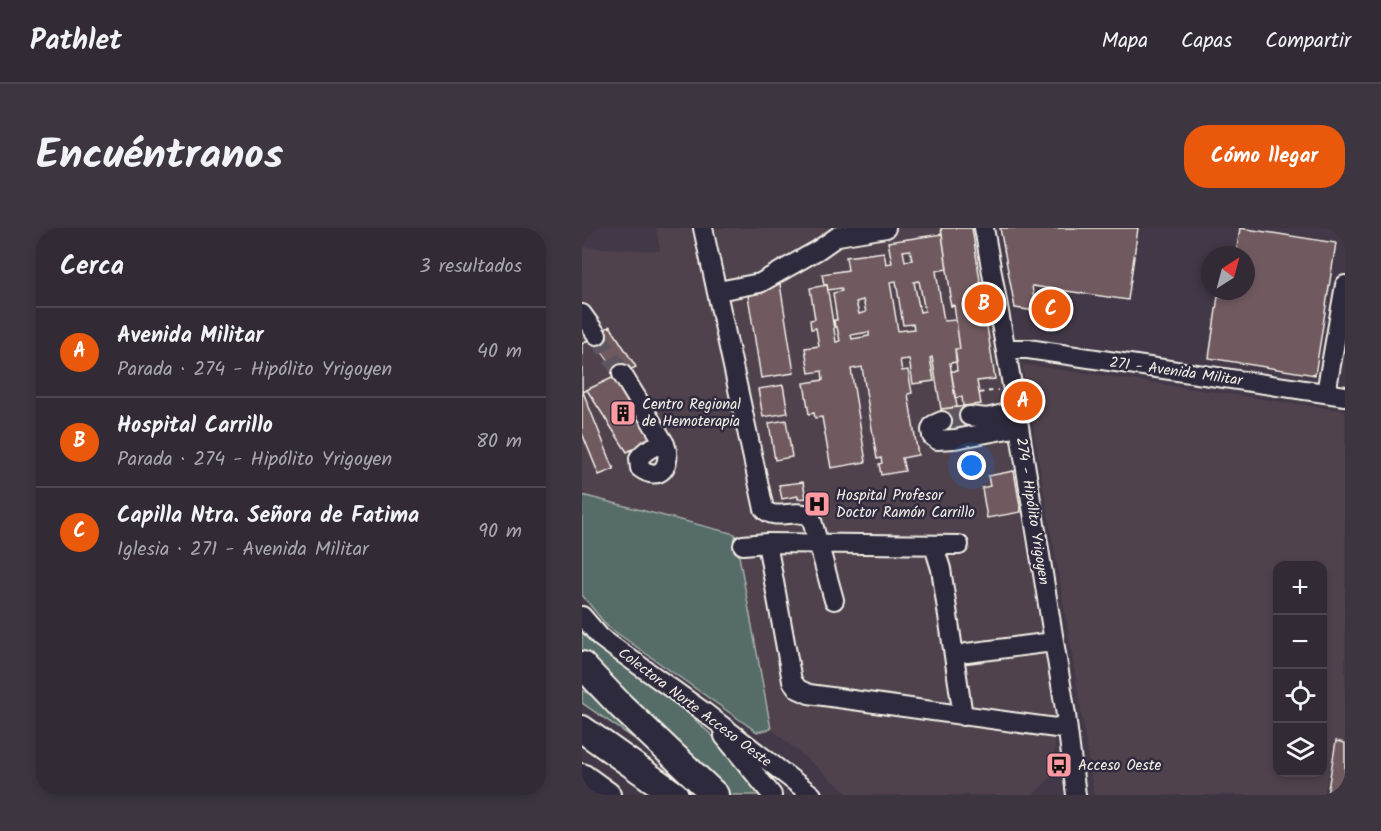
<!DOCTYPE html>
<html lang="es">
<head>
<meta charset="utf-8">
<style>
  :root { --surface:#322a35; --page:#3d3641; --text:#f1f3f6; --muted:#a8a7ad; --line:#4d4650; --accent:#ea580c }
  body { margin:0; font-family:Kalam,sans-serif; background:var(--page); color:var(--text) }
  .controls { position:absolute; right:18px; bottom:18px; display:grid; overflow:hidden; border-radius:12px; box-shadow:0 3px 9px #0003 }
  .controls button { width:54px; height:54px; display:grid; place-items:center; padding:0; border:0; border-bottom:2px solid var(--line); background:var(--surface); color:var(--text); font:30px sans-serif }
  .compass { position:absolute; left:619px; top:18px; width:54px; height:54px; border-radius:50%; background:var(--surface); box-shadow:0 3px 9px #0003; rotate:36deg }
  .you { position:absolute; left:390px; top:238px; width:21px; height:21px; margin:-15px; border:4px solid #fff; border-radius:50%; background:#1a73e8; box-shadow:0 0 0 9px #1a73e833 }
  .badge { display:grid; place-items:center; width:39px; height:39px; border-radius:50%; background:var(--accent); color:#fff; font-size:20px; font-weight:700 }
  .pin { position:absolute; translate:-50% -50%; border:3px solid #fff; box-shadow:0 2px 6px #0006 }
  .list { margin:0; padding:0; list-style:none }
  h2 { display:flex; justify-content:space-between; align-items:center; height:78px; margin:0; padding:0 24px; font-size:26px }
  h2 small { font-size:20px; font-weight:400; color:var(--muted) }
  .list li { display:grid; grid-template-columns:39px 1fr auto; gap:18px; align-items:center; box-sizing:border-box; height:90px; padding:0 24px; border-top:2px solid var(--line) }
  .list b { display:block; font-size:22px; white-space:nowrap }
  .list p { margin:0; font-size:20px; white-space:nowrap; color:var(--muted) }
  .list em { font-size:20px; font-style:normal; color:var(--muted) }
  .icon { flex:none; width:33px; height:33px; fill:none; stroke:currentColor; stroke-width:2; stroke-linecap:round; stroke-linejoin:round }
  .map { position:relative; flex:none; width:763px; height:567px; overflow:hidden; border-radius:24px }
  header { display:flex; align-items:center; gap:36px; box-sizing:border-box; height:84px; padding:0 30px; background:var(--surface); border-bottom:2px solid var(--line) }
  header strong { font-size:28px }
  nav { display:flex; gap:33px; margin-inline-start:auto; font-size:21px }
  .intro { display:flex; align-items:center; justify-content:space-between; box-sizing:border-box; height:144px; padding:0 36px }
  h1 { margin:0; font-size:42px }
  .button { padding:15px 27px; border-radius:24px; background:var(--accent); color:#fff; font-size:21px; font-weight:700 }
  main { display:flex; gap:36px; padding:0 36px }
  aside { flex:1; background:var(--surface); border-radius:24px; box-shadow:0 3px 9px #0003 }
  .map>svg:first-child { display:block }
  .built { fill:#50424e; fill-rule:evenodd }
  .green { fill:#566c67; stroke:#a5aea8; stroke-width:1.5 }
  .building { fill:#705a5f; stroke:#f4f1e8; stroke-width:1.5; fill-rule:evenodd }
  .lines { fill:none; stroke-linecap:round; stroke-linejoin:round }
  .minor-tunnel { stroke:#5d545f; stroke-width:18; stroke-dasharray:18 9; stroke-linecap:butt }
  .minor-casing { stroke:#f4f1e8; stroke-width:22 }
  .highway-casing { stroke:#f4f1e8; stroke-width:30 }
  .path { stroke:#f4f1e8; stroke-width:2; stroke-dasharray:4.5 4.5; stroke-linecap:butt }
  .minor { stroke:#2f2a3d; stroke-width:18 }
  .highway { stroke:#2f2a3d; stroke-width:26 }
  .labels { text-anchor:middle; stroke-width:5; stroke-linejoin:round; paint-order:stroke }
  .street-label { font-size:15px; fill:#f4f1e8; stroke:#2f2a3d }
  .poi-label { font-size:15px; fill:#f4f1e8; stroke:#2f2a3d; text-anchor:start }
</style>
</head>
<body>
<header>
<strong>Pathlet</strong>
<nav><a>Mapa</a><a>Capas</a><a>Compartir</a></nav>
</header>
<div class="intro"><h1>Encuéntranos</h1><a class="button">Cómo llegar</a></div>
<main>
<aside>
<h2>Cerca<small>3 resultados</small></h2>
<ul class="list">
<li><span class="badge">A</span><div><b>Avenida Militar</b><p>Parada · 274 - Hipólito Yrigoyen</p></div><em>40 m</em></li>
<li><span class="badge">B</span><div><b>Hospital Carrillo</b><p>Parada · 274 - Hipólito Yrigoyen</p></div><em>80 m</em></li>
<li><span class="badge">C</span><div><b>Capilla Ntra. Señora de Fatima</b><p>Iglesia · 271 - Avenida Militar</p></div><em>90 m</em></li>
</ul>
</aside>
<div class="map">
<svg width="763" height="567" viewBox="0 0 763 567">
  <rect width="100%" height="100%" fill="#423847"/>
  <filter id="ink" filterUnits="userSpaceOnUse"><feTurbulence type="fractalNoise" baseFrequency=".0167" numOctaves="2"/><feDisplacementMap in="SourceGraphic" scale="12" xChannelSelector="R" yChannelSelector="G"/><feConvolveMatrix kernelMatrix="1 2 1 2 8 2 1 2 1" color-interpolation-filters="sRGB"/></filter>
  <g filter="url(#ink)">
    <path class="built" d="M74,0h317l32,180 18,120 33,177 -2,69 -21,21h-183l-79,-66 -36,-195 -153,-39v-248l78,4z
      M440,136l323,47v332l-10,-2 -11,54h-230l-26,-166zM696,338h44v206h-44z"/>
    <path class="green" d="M0,267l153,39 36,195 -14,3 -150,-106 -25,-31z
      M0,399l78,60 60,56 44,52h-42l-140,-136z
      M0,462l20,11 80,70 -100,-68z"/>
    <path class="building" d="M359,0h31l23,151 -18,2 4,23 -18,2 -1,-9 -7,1 -4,-27h6l-2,-22h5l-6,-44 -3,1 -2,-9h2z
      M418,0h138l-10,72 -96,-14 4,25 -21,-3z
      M658,0l96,15 -21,132 -106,-17 9,-62 11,1 1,-6h16v-36h-10z
      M360,6l5,35 -11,2 8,50 12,-1 4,29h-5l2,13 -7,1 7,44 -16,2 -9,-52 -2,1 4,23 -21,3 -4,-25 -9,1 2,11 6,-1 4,23 -4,1 10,61 -16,3 3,13 -24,4 -2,-11 3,-1 -1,-5 -4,1 -15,-92 -11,2 15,93 -35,6 -9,-51 -7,1 -1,-5 -5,1 -5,-31 19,-3 -1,-9 -13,2 -4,-25 14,-2 -3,-18 -5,1 -1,-9 5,-1 -5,-31 17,-3 9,57 4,-1 -3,-14h-2l-1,-7h3l-4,-27 9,-2 -1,-3 -13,2 -1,-6 -3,1 -2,-11 26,-4 -2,-13 38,-5 2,12 6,-1 -4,-21zM328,22l2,10 -7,1 -2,-10zM314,53l7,44 10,-1 1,5 -16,2 -8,-49zM337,53l6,30 -5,1 -6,-30zM281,72l3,12 -7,2 -3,-12zM287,104v4l-17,3 -1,-4z
      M198,56l14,89 -33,5 -14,-89z
      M28,98l26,41 -54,25v-48z
      M10,110l27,37 40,61 -32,16 -40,-62 -4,2 31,77 -15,6 -17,-42v-89z
      M201,157l5,28 -25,4 -5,-28z
      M385,178l2,15 -9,2 1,9 -12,1 -1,-8 -5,1 -2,-17z
      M204,192l6,37 -17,3 -6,-37z
      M432,243l7,41 -34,6 -5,-30 8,-2 -2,-10z
      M221,254l3,16 -8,1v-3l-16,3 -3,-14z
      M754,513l9,2v52h-18z"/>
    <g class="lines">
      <path class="minor-tunnel" d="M15,107l25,39
        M360,193l27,-5"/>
      <defs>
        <path id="minor" d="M121,0l61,281c11,13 33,-2 47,8l23,83
          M402,0l31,174 51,313 10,80
          M136,63l42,-8 58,-33 20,-14 48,-8
          M0,86l15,21
          M424,121h22l317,47
          M40,146l43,70c8,21 -5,39 -25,24l-1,-10c7,-9 15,-12 26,-14
          M744,165l19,-108
          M387,188l18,2 29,-7
          M360,193l-9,4 -2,5 1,6 5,4 18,-1 64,-12
          M185,315l25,138 6,8 11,5 247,34 11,-5
          M161,317l24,-2 192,2
          M352,318l7,23 22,147
          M0,388l18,21 8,6 96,69 108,83
          M385,425l78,-10 9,2
          M142,508l48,59"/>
        <path id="highway" d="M0,437l39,41 94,89
          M0,501l93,66
          M0,549l25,18"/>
      </defs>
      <use href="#minor" class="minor-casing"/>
      <use href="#highway" class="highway-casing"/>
      <path class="path" d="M397,165l19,-3"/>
      <use href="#minor" class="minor"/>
      <use href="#highway" class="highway"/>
    </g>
  </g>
  <defs>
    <symbol id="building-square" viewBox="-11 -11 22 22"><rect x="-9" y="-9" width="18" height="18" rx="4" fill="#ff9aa2" stroke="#2f2a3d"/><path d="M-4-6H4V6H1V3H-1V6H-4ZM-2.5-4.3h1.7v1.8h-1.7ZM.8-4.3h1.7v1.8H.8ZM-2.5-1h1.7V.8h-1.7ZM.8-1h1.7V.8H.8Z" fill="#111"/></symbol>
    <symbol id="hospital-square" viewBox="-11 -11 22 22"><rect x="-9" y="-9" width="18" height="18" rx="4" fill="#ff9aa2" stroke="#2f2a3d"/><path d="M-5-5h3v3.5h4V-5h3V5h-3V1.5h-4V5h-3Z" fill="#111"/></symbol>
    <symbol id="bus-square" viewBox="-11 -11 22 22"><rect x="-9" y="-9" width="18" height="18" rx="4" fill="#ff9aa2" stroke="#2f2a3d"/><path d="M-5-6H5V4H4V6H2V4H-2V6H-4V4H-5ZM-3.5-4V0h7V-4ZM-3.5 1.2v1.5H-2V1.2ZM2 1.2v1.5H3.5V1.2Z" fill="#111"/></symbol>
  </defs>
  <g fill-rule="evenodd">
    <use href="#building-square" x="26" y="170" width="30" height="30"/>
    <use href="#hospital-square" x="220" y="261" width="30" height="30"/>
    <use href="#bus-square" x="462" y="522" width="30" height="30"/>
  </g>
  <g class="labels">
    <g class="street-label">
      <text transform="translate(594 143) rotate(8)" y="5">271 - Avenida Militar</text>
      <text transform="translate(451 283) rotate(81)" y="5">274 - Hipólito Yrigoyen</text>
      <text transform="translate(113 479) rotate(37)" y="5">Colectora Norte Acceso Oeste</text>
    </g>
    <g class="poi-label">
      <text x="60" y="181">Centro Regional<tspan x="60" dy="17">de Hemoterapia</tspan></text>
      <text x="254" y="272">Hospital Profesor<tspan x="254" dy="17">Doctor Ramón Carrillo</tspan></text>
      <text x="496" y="542">Acceso Oeste</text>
    </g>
  </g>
</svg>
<div class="controls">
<button>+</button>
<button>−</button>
<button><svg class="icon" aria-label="locate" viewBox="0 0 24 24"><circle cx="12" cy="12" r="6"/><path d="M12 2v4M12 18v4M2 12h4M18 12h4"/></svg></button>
<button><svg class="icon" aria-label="layers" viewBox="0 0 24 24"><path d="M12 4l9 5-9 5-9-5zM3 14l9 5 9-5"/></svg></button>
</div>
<svg class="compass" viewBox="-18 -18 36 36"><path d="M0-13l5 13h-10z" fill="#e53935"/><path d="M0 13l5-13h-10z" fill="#a8a7ad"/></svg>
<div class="you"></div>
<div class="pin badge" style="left:441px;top:173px">A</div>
<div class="pin badge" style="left:402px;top:76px">B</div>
<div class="pin badge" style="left:469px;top:81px">C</div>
</div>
</main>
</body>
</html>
